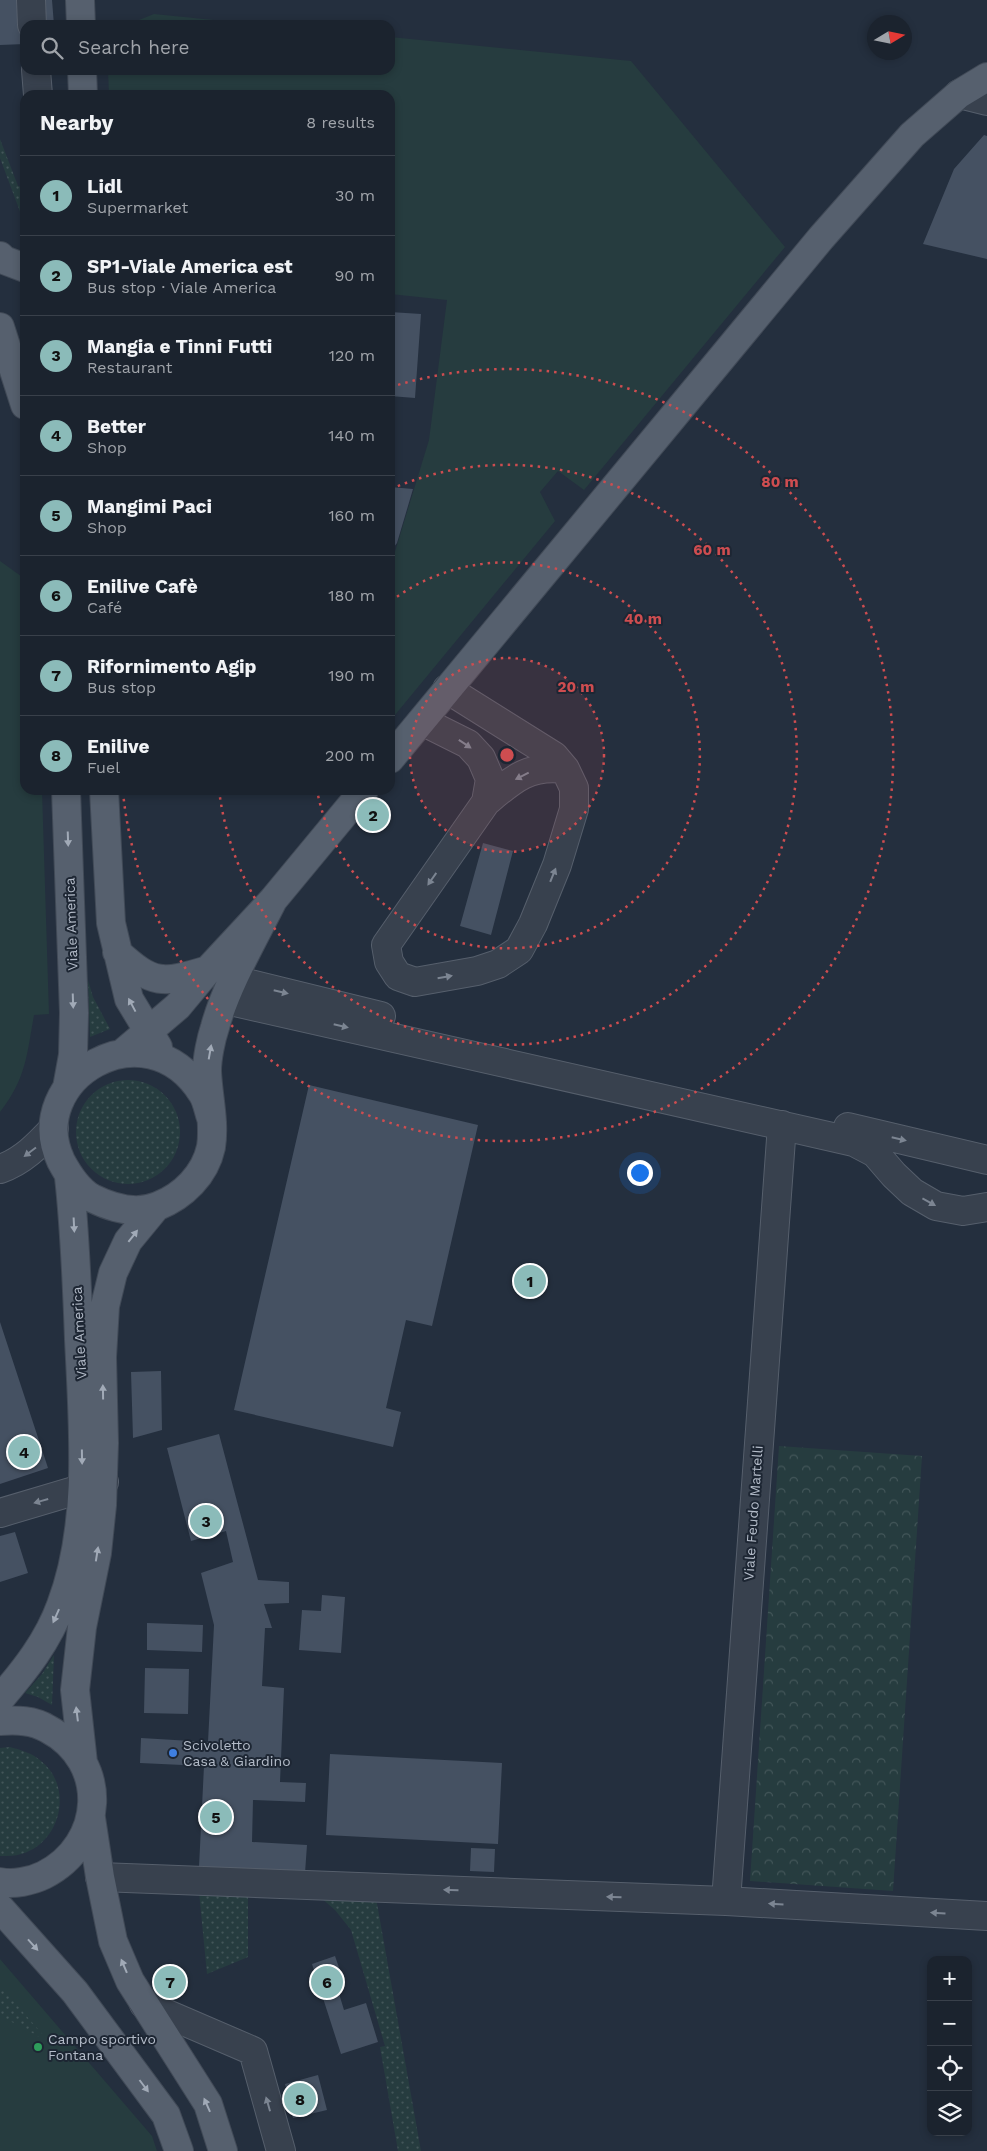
<!DOCTYPE html>
<html lang="en">
<head>
<meta charset="utf-8">
<style>
  :root { --surface:#1b232e; --page:#282f3a; --text:#f1f3f6; --muted:#a0a4aa; --line:#39404a; --accent:#8bbbb9 }
  body { margin:0; font-family:"Work Sans",sans-serif; background:var(--page); color:var(--text) }
  .controls { position:absolute; right:15px; bottom:15px; display:grid; overflow:hidden; border-radius:10px; box-shadow:0 2px 8px #0003 }
  .controls button { width:45px; height:45px; display:grid; place-items:center; padding:0; border:0; border-bottom:1px solid var(--line); background:var(--surface); color:var(--text); font:25px sans-serif }
  .compass { position:absolute; left:867px; top:15px; width:45px; height:45px; border-radius:50%; background:var(--surface); box-shadow:0 2px 8px #0003; rotate:80deg }
  .you { position:absolute; left:639px; top:1172px; width:18px; height:18px; margin:-12px; border:4px solid #fff; border-radius:50%; background:#1a73e8; box-shadow:0 0 0 8px #1a73e833 }
  .badge { display:grid; place-items:center; width:32px; height:32px; border-radius:50%; background:var(--accent); color:#111; font-size:16px; font-weight:700 }
  .pin { position:absolute; translate:-50% -50%; border:2px solid #fff; box-shadow:0 1px 5px #0006 }
  .list { margin:0; padding:0; list-style:none }
  h2 { display:flex; justify-content:space-between; align-items:center; height:65px; margin:0; padding:0 20px; font-size:21px }
  h2 small { font-size:16px; font-weight:400; color:var(--muted) }
  .list li { display:grid; grid-template-columns:32px 1fr auto; gap:15px; align-items:center; box-sizing:border-box; height:80px; padding:0 20px; border-top:1px solid var(--line) }
  .list b { display:block; font-size:19px; white-space:nowrap }
  .list p { margin:0; font-size:16px; white-space:nowrap; color:var(--muted) }
  .list em { font-size:16px; font-style:normal; color:var(--muted) }
  .icon { flex:none; width:28px; height:28px; fill:none; stroke:currentColor; stroke-width:2; stroke-linecap:round; stroke-linejoin:round }
  .map { position:relative; flex:none; width:987px; height:2151px; overflow:hidden }
  .search { position:absolute; background:var(--surface); box-shadow:0 2px 8px #0003; left:20px; top:20px; width:375px; height:55px; display:flex; align-items:center; gap:12px; box-sizing:border-box; padding:0 18px; border-radius:15px; color:var(--muted); font-size:19px }
  .panel { position:absolute; background:var(--surface); box-shadow:0 2px 8px #0003; left:20px; top:90px; width:375px; height:705px; border-radius:15px }
  .map>svg:first-child { display:block }
  .grass { fill:#263c3f }
  .forest { fill:url(#forest-crowns) }
  .garden { fill:url(#garden-dots) }
  .building { fill:#455162 }
  .lines { fill:none; stroke-linecap:round; stroke-linejoin:round }
  .minor-casing { stroke:#565f6c; stroke-width:30 }
  .major-casing { stroke:#414a57; stroke-width:30 }
  .minor { stroke:#38414e; stroke-width:28 }
  .major { stroke:#56606e; stroke-width:28 }
  .oneway { fill:#7c8592 }
  .oneway2 { fill:#a1aab7 }
  .ring { fill:none; stroke:#ce4d50; stroke-width:2.5; stroke-dasharray:2.5 5 }
  .shop-dot { fill:#3f7fe0; stroke:#1d2633; stroke-width:2 }
  .leisure-dot { fill:#2e9e5b; stroke:#1d2633; stroke-width:2 }
  .labels { text-anchor:middle; stroke-width:4; stroke-linejoin:round; paint-order:stroke }
  .street-label { font-size:14px; fill:#b4bcc9; stroke:#1d2633 }
  .poi-label { font-size:14px; fill:#b4bcc9; stroke:#1d2633; text-anchor:start }
  .centre { fill:#ce4d50; stroke:#1d2633; stroke-width:2.5 }
  .ring-label { font-size:15px; text-anchor:middle; font-weight:bold; fill:#ce4d50; stroke:#1d2633; stroke-width:4; stroke-linejoin:round; paint-order:stroke }
</style>
</head>
<body>
<div class="map">
<svg width="987" height="2151" viewBox="0 0 987 2151">
  <defs>
    <pattern id="forest-crowns" width="20" height="18" patternUnits="userSpaceOnUse" patternTransform="scale(1.25)"><rect width="20" height="18" fill="#263c3f"/><path d="M2 6a3 3 0 1 1 6 0M12 15a3 3 0 1 1 6 0" fill="none" stroke="#435659"/></pattern>
    <pattern id="garden-dots" width="8" height="8" patternUnits="userSpaceOnUse" patternTransform="scale(1.25)"><rect width="8" height="8" fill="#263c3f"/><path d="M2 2h.1M6 6h.1" fill="none" stroke="#435659" stroke-width="1.8" stroke-linecap="round"/></pattern>
  </defs>
  <rect width="100%" height="100%" fill="#242f3e"/>
  <path class="grass" d="M154,14l110,11h-133l3,-3z
    M390,37l241,24 154,186 -201,243 -26,-19 -18,21 15,29 -165,200v-153l39,-128 18,-140 -57,-6v-199h-281l-1,-25h282z
    M0,561l25,18v211h17l7,224 -15,1c-7,39 -8,64 -34,97z
    M0,1959l152,177 5,15h-157z"/>
  <path class="forest" d="M779,1446l143,10 -29,435 -143,-10z"/>
  <path class="garden" d="M0,139l18,47 7,2v37l-25,-67z
    M88,980l5,17 17,32 -20,8z
    M76 1132a52 52 0 1 1 104 0a52 52 0 1 1-104 0Z
    M54,1655l-2,50 -14,-8 -13,-4 17,-19z
    M10,1747c11,3 22,6 31,14 33,26 20,82 -20,93 -6,2 -13,2 -19,2h-2v-108z
    M199,1892l49,3v62l-41,17z
    M319,1896l57,2 45,253h-23l-18,-104 5,-1 -34,-116 -16,-20z
    M0,1986l52,59 -31,-19 -21,-9z"/>
  <path class="building" d="M0,0h52l2,25h-29v19l-25,1z
    M984,135l3,1v123l-64,-15 31,-75z
    M390,312l31,2 -6,84 -25,-2z
    M390,487l23,2 -16,54 -7,9z
    M483,843l30,8 -22,84 -31,-9z
    M309,1085l169,40 -46,201 -26,-6 -20,88 15,4 -8,35 -159,-37z
    M0,1322l48,146 -48,16z
    M161,1371l1,59 -29,8 -2,-66z
    M219,1434l39,146 31,2v21l-25,1 8,24h-7l-3,58 22,2 -4,94 26,1 -1,19 -52,-2 -1,42 55,3 -2,28 -106,-6 5,-101 -64,-3 1,-25 67,4 6,-117 -13,-52 32,-11 -7,-31 -35,10 -24,-93z
    M15,1532l13,41 -28,9v-46z
    M322,1595l23,2 -4,56 -42,-3 3,-40 19,1z
    M147,1623l56,2 -1,27 -55,-2z
    M145,1668l44,1 -1,45 -44,-1z
    M330,1754l172,9 -4,81 -172,-9z
    M471,1848l24,1 -1,23 -24,-1z
    M335,1956l10,29 -8,2 7,23 22,-7 12,39 -37,12 -29,-90z
    M318,2075l9,35 -34,8 -8,-34z"/>
  <g class="lines">
    <defs>
      <path id="minor" d="M31,0l1,25
        M36,70l2,25
        M959,94l28,7
        M422,721l46,23 13,14 9,21 -4,23 -100,143 3,17 9,14 17,6 62,-11 21,-7 21,-14 14,-26 24,-59 17,-56v-21l-9,-19 -11,-13 -107,-67
        M486,802c26,-22 43,-38 79,-33
        M234,980l147,36
        M226,1000l628,142 21,11 19,22 18,17 24,14 27,5 24,-4
        M848,1127l139,33
        M0,1169c23,-8 38,-24 54,-41
        M0,1513l104,-31
        M100,1877l626,24 261,15
        M726,1901l56,-776
        M144,2004l109,47 28,100"/>
      <path id="major" d="M80,0l1,25
        M82,70l1,25
        M0,256l4,4 21,8
        M0,327l25,78
        M390,759l431,-521 91,-103 47,-41 28,-17
        M66,790l8,223 -1,42 -6,33
        M104,790l7,133 18,76 29,48
        M117,952c36,33 45,32 91,18
        M124,1052l54,-46 30,-36 65,-70 91,-110
        M211,1118c-3,-8 -4,-18 -9,-25 -56,-89 -180,-14 -141,68 8,15 17,29 31,37 20,10 44,17 66,8 25,-10 47,-31 53,-59 4,-25 -3,-51 -4,-76 0,-13 4,-32 8,-44 11,-41 39,-89 58,-127
        M0,1699c25,-29 48,-58 61,-94 31,-81 22,-181 18,-266 -2,-54 -4,-109 -10,-162
        M0,1721c17,-1 33,-1 48,8 62,33 57,115 -4,146 -12,6 -31,10 -44,7
        M83,1763l-8,-73 7,-63 15,-74 5,-48 2,-62 -2,-86 3,-51 8,-33 15,-32 28,-34
        M91,1818l9,59 13,64 17,40 78,123 15,47
        M0,1908l75,84 91,123 13,36"/>
    </defs>
    <use href="#minor" class="minor-casing"/>
    <use href="#major" class="major-casing"/>
    <use href="#minor" class="minor"/>
    <use href="#major" class="major"/>
  </g>
  <defs><path id="oneway-solid" d="M-6-.8H1V-3.2L6.5 0L1 3.2V.8H-6Z" transform="scale(1.25)"/></defs>
  <g class="oneway">
    <use href="#oneway-solid" transform="translate(465 744) rotate(34)"/>
    <use href="#oneway-solid" transform="translate(522 776) rotate(153)"/>
    <use href="#oneway-solid" transform="translate(553 875) rotate(-68)"/>
    <use href="#oneway-solid" transform="translate(432 879) rotate(125)"/>
    <use href="#oneway-solid" transform="translate(445 977) rotate(-10)"/>
    <use href="#oneway-solid" transform="translate(281 992) rotate(13)"/>
    <use href="#oneway-solid" transform="translate(341 1026) rotate(13)"/>
    <use href="#oneway-solid" transform="translate(899 1139) rotate(13)"/>
    <use href="#oneway-solid" transform="translate(30 1152) rotate(143)"/>
    <use href="#oneway-solid" transform="translate(929 1202) rotate(29)"/>
    <use href="#oneway-solid" transform="translate(41 1501) rotate(164)"/>
    <use href="#oneway-solid" transform="translate(451 1890) rotate(-178)"/>
    <use href="#oneway-solid" transform="translate(614 1897) rotate(-178)"/>
    <use href="#oneway-solid" transform="translate(776 1904) rotate(-177)"/>
    <use href="#oneway-solid" transform="translate(938 1913) rotate(-177)"/>
    <use href="#oneway-solid" transform="translate(268 2104) rotate(-106)"/>
  </g>
  <g class="oneway2">
    <use href="#oneway-solid" transform="translate(68 839) rotate(88)"/>
    <use href="#oneway-solid" transform="translate(73 1001) rotate(88)"/>
    <use href="#oneway-solid" transform="translate(132 1005) rotate(-118)"/>
    <use href="#oneway-solid" transform="translate(210 1052) rotate(-80)"/>
    <use href="#oneway-solid" transform="translate(74 1225) rotate(87)"/>
    <use href="#oneway-solid" transform="translate(133 1236) rotate(-52)"/>
    <use href="#oneway-solid" transform="translate(103 1392) rotate(-91)"/>
    <use href="#oneway-solid" transform="translate(82 1457) rotate(89)"/>
    <use href="#oneway-solid" transform="translate(97 1554) rotate(-81)"/>
    <use href="#oneway-solid" transform="translate(56 1616) rotate(114)"/>
    <use href="#oneway-solid" transform="translate(77 1714) rotate(-97)"/>
    <use href="#oneway-solid" transform="translate(33 1945) rotate(48)"/>
    <use href="#oneway-solid" transform="translate(124 1966) rotate(-113)"/>
    <use href="#oneway-solid" transform="translate(144 2086) rotate(53)"/>
    <use href="#oneway-solid" transform="translate(207 2105) rotate(-114)"/>
  </g>
  <circle cx="507" cy="755" r="97" fill="#ce4d50" fill-opacity=".12"/>
  <g class="ring">
    <circle cx="507" cy="755" r="97"/>
    <path d="M391 601A193 193 0 1 1 317 790"/>
    <path d="M391 489A290 290 0 1 1 219 790"/>
    <path d="M391 387A386 386 0 1 1 123 792"/>
  </g>
  <circle class="shop-dot" cx="173" cy="1753" r="5"/>
  <circle class="leisure-dot" cx="38" cy="2047" r="5"/>
  <g class="labels">
    <g class="street-label">
      <text transform="translate(71 924) rotate(-92)" y="5">Viale America</text>
      <text transform="translate(79 1333) rotate(-93)" y="5">Viale America</text>
      <text transform="translate(753 1513) rotate(-86)" y="5">Viale Feudo Martelli</text>
    </g>
    <g class="poi-label">
      <text x="183" y="1750">Scivoletto<tspan x="183" dy="16">Casa &amp; Giardino</tspan></text>
      <text x="48" y="2044">Campo sportivo<tspan x="48" dy="16">Fontana</tspan></text>
    </g>
  </g>
  <circle cx="507" cy="755" r="8" class="centre"/>
  <g class="ring-label">
    <text x="780" y="487">80 m</text>
    <text x="712" y="555">60 m</text>
    <text x="643" y="624">40 m</text>
    <text x="576" y="692">20 m</text>
  </g>
</svg>
<div class="controls">
<button>+</button>
<button>−</button>
<button><svg class="icon" aria-label="locate" viewBox="0 0 24 24"><circle cx="12" cy="12" r="6"/><path d="M12 2v4M12 18v4M2 12h4M18 12h4"/></svg></button>
<button><svg class="icon" aria-label="layers" viewBox="0 0 24 24"><path d="M12 4l9 5-9 5-9-5zM3 14l9 5 9-5"/></svg></button>
</div>
<svg class="compass" viewBox="-18 -18 36 36"><path d="M0-13l5 13h-10z" fill="#e53935"/><path d="M0 13l5-13h-10z" fill="#a0a4aa"/></svg>
<div class="you"></div>
<div class="pin badge" style="left:530px;top:1281px">1</div>
<div class="pin badge" style="left:373px;top:815px">2</div>
<div class="pin badge" style="left:206px;top:1521px">3</div>
<div class="pin badge" style="left:24px;top:1452px">4</div>
<div class="pin badge" style="left:216px;top:1817px">5</div>
<div class="pin badge" style="left:327px;top:1982px">6</div>
<div class="pin badge" style="left:170px;top:1982px">7</div>
<div class="pin badge" style="left:300px;top:2099px">8</div>
<div class="search"><svg class="icon" aria-label="search" viewBox="0 0 24 24"><circle cx="10" cy="10" r="6"/><path d="M15 15l6 6"/></svg>Search here</div>
<section class="panel">
<h2>Nearby<small>8 results</small></h2>
<ul class="list">
<li><span class="badge">1</span><div><b>Lidl</b><p>Supermarket</p></div><em>30 m</em></li>
<li><span class="badge">2</span><div><b>SP1-Viale America est</b><p>Bus stop · Viale America</p></div><em>90 m</em></li>
<li><span class="badge">3</span><div><b>Mangia e Tinni Futti</b><p>Restaurant</p></div><em>120 m</em></li>
<li><span class="badge">4</span><div><b>Better</b><p>Shop</p></div><em>140 m</em></li>
<li><span class="badge">5</span><div><b>Mangimi Paci</b><p>Shop</p></div><em>160 m</em></li>
<li><span class="badge">6</span><div><b>Enilive Cafè</b><p>Café</p></div><em>180 m</em></li>
<li><span class="badge">7</span><div><b>Rifornimento Agip</b><p>Bus stop</p></div><em>190 m</em></li>
<li><span class="badge">8</span><div><b>Enilive</b><p>Fuel</p></div><em>200 m</em></li>
</ul>
</section>
</div>
</body>
</html>
